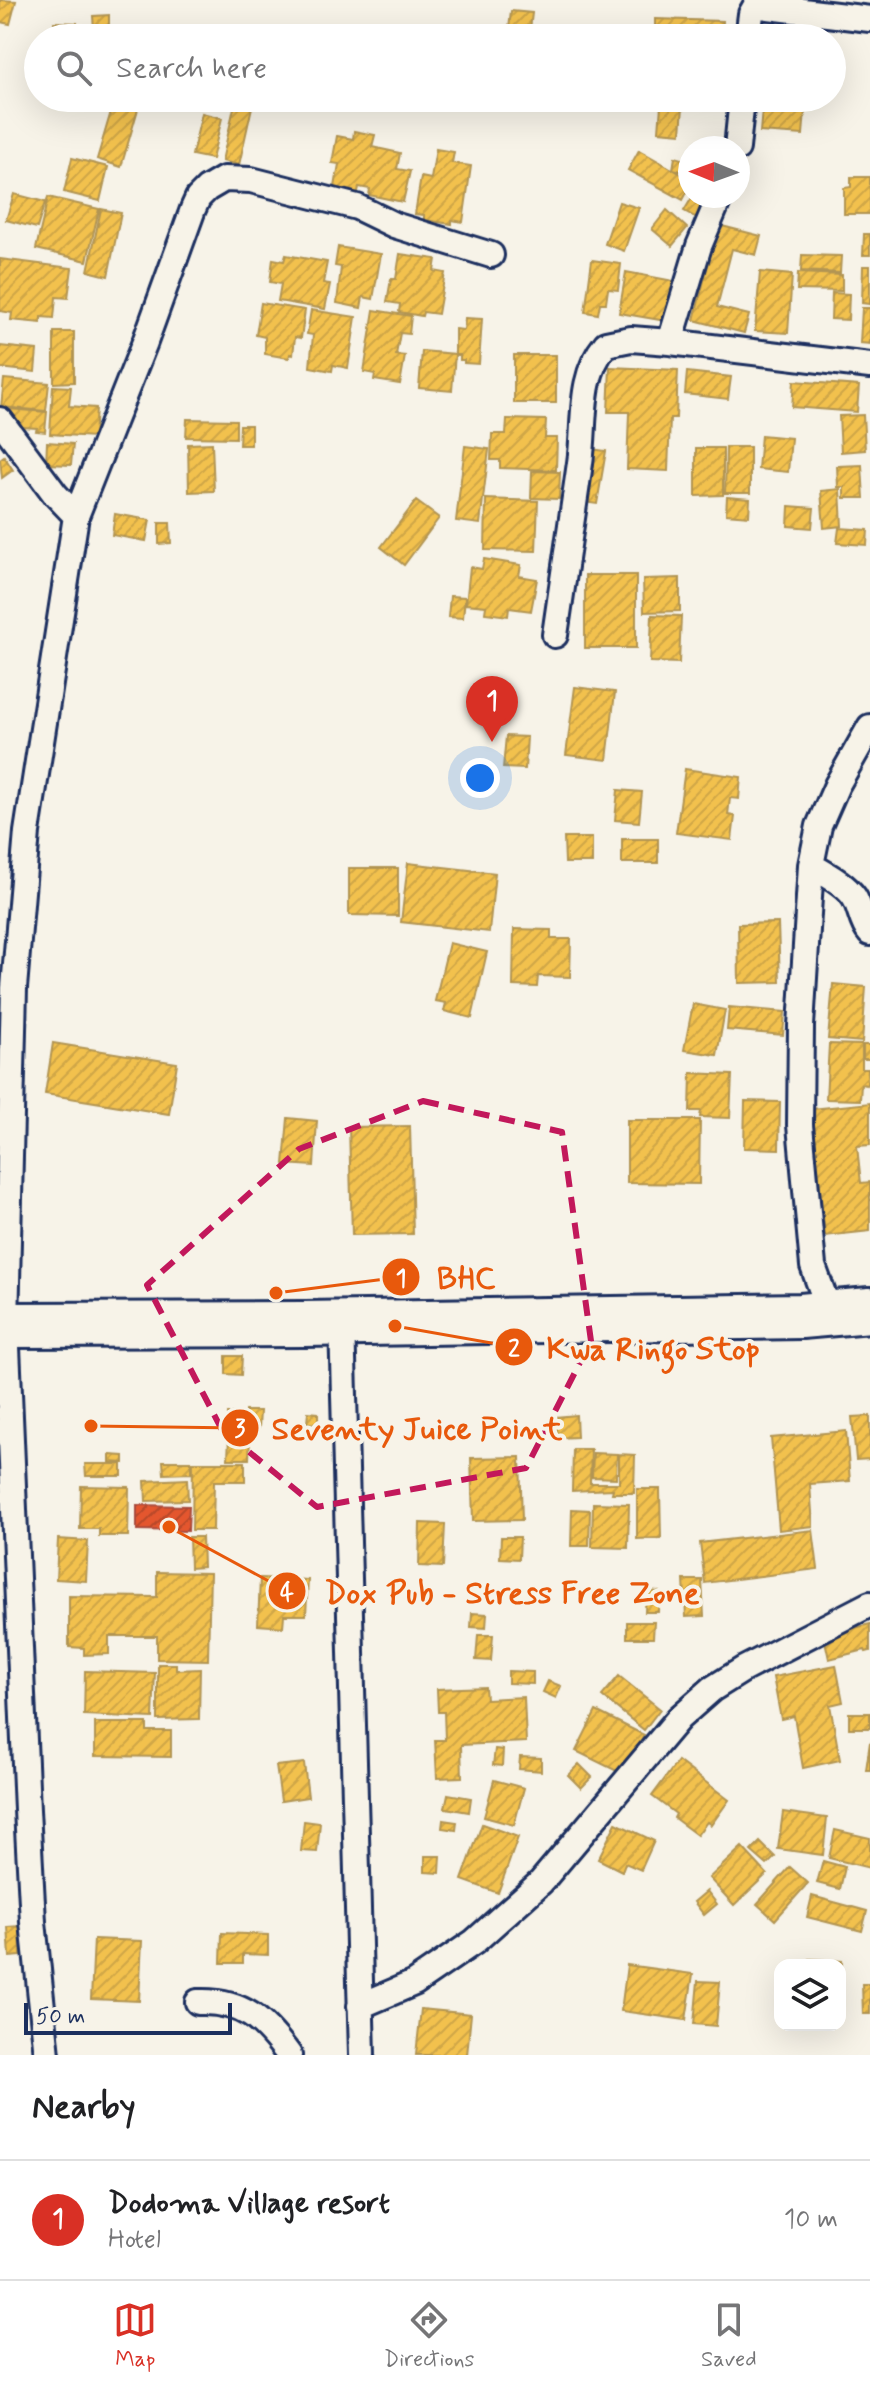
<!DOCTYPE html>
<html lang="en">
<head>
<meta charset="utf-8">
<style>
  :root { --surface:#fff; --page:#f6f6f6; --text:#202124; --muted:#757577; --line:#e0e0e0; --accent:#d93025 }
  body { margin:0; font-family:Mynerve,sans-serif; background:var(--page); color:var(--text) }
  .controls { position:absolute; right:24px; bottom:24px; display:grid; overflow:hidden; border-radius:16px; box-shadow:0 8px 32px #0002 }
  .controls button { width:72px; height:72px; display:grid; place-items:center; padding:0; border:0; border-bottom:2px solid var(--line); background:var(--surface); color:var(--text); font:40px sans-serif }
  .compass { position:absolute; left:678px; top:136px; width:72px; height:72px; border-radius:50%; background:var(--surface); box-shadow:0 8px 32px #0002; rotate:271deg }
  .scale { position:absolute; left:24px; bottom:20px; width:208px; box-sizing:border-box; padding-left:8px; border:4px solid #1b2f5e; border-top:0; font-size:22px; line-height:28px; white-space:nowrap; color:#1b2f5e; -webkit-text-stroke:6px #f7f3e8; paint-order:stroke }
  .you { position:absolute; left:480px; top:778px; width:28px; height:28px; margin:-20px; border:6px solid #fff; border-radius:50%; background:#1a73e8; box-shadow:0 0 0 12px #1a73e833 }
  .badge { display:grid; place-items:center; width:52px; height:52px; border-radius:50%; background:var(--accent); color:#fff; font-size:26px; font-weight:700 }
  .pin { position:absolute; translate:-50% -66px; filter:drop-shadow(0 2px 4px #0008) }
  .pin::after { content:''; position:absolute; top:42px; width:28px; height:24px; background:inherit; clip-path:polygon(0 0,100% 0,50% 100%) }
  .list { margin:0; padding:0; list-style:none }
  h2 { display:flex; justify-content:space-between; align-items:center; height:104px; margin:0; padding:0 32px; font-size:34px }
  h2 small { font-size:26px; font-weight:400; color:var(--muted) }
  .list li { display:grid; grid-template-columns:52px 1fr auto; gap:24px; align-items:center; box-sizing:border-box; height:120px; padding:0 32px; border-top:2px solid var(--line) }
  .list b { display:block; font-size:30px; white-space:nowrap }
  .list p { margin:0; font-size:26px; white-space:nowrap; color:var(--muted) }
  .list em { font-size:26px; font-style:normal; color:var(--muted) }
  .icon { flex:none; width:44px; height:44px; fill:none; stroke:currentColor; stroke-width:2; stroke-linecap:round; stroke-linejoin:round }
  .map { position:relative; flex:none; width:870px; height:2055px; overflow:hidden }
  .search { position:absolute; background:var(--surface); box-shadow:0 8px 32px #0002; left:24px; right:24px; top:24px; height:88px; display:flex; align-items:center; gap:20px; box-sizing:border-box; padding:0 28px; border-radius:44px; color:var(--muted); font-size:30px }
  .sheet { height:224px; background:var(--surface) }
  nav { display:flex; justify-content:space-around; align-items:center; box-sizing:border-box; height:112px; border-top:2px solid var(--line); background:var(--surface); font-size:22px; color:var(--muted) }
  nav a { display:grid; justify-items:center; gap:4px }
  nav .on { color:var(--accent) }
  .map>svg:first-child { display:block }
  .homes { fill:url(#homes-hatch); stroke:#b29553; stroke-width:2 }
  .shops { fill:url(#shops-hatch); stroke:#a84b3c; stroke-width:2 }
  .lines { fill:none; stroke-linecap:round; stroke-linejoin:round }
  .street-casing { stroke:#1b2f5e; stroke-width:30 }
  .highway-casing { stroke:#1b2f5e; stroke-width:50 }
  .street { stroke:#f7f3e8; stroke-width:24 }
  .highway { stroke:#f7f3e8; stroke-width:44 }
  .marked { fill:none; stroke:#c2185b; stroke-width:6; stroke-dasharray:16 10; stroke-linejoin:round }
  .leader { fill:none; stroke:#e8590c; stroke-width:3 }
  .callout-dot { fill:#e8590c; stroke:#f7f3e8; stroke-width:3 }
  .mark-label { font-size:24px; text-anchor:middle; font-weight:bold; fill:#fff }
  .callout-label { font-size:32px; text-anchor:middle; font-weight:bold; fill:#e8590c; stroke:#f7f3e8; stroke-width:8; stroke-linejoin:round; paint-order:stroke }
</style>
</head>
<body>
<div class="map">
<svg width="870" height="2055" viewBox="0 0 870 2055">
  <defs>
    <pattern id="homes-hatch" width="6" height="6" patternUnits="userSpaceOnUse" patternTransform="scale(2)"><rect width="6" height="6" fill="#f2c14e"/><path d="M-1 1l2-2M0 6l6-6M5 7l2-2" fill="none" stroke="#cfa646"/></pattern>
    <pattern id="shops-hatch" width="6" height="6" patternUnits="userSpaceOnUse" patternTransform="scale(2)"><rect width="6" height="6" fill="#e4572e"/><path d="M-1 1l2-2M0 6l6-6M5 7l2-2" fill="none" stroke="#b8482a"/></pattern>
  </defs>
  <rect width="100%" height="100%" fill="#f7f3e8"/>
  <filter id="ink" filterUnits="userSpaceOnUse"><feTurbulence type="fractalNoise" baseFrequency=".0125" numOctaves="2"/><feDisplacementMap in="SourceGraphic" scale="16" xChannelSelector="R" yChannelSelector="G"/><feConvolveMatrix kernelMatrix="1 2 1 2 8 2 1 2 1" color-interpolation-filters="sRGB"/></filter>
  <g filter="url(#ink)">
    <path class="homes" d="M0,0l16,1 -6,23 -10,-2z
      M511,11l21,2 -3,25h-21z
      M109,15v13l-15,1 -1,-13z
      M655,19l68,2 -1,17h-67z
      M54,22l23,1 -1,15h-23z
      M535,27l18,1 -1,10h-18z
      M115,98l26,1 -20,68 -24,-8z
      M411,98h21l-1,6 -21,-2z
      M763,98h43l-3,37 -43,-3z
      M235,103l17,4 -13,58 -17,-4z
      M661,105l22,2 -2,26 -22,-2z
      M202,113l20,5 -10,41 -20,-4z
      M354,131l21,4 -3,12 28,6 -3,16 13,2 -7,31 -34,-7 1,-6 -11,-2 -2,10 -23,-4 5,-29 -7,-1 5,-27 16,3z
      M436,149l18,3 -2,11 19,3 -8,56 -11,-2v4l-28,-4v-5l-9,-1 6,-37 10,2z
      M639,150l51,29v8l-7,13 -55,-30z
      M675,157l15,4v12l-17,-4z
      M72,158l36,9 -8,34 -36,-9z
      M851,177h19v37h-26v-26l7,-1z
      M14,194l31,8 -8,26 -31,-8z
      M693,196h22l-13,25 -18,-10z
      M48,197l51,12 -12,52 -51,-12z
      M619,202l20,6 -15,43 -19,-7z
      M101,209l20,4 -13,63 -20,-5z
      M667,210l20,18 -15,18 -20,-17z
      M718,225l43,11 -5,19 -24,-6 -15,58 32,8 -5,18 -50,-13z
      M864,234h6v21h-7z
      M338,247l43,7 -8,45 -10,-2 -2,11 -24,-5 4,-36 -6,-1z
      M400,254l36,5 -2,12 11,2 -7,41 -15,-2 -1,4 -23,-4 1,-8 -13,-2 4,-23h5z
      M286,255l41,7 -4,21 7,1 -5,25 -47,-8 3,-17 -11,-2 3,-23 11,2z
      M802,255l39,1 -1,17 -39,-2z
      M0,259l72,9 -4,30 -12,-1 -2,21 -13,-1v6l-30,-3 1,-7 -12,-2z
      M592,260l29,4 -3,26 -10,-1 -2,14h-6l-2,11 -13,-2z
      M863,266h7v38l-8,-1z
      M626,272l53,10 -7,40 -53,-9z
      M760,272l32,3 -4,58 -33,-2z
      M798,273l44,2v16l-45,-1z
      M832,293l17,1 -1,26 -17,-1z
      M261,303l44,7 -4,28 -6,-1 -2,18 -3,-1 -1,4 -24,-4v-17l-9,-2z
      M862,308h8v36l-10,-1z
      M311,310l45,7 -8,51 -15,-3 -1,6 -22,-4 3,-32 -6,-1z
      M374,310l37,6 -2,18 -9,-1 -4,22 9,1 -5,28 -26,-4 1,-6 -11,-2z
      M465,318l17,1 -3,45 -15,-1v-3h-4v-5h-5v-26l9,1z
      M54,332h20v50l-20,1z
      M0,346l37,4 -2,22 -35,-4z
      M422,351l33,3 -3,37 -33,-3z
      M514,355h42v48h-42z
      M610,367l68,3 -2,48h-6l-2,53 -41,-2 2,-57h-21z
      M687,372l44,5 -3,22 -43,-5z
      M4,379l45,4 -3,28 -45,-4z
      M794,381l65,5 -2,26 -65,-5z
      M53,386l18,1 -2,19 27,2 -2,29 -44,-3z
      M7,409l40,3 -2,20 -9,-1 1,-3 -31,-2z
      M863,415l2,35 -24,2 -2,-36z
      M187,419l49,1v18l-50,-1z
      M507,419l39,1 -1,18h12l-1,32 -56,-2v-8h-9l1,-26h14z
      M240,425h11v20h-12z
      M761,435l30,3 -3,34 -30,-3z
      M47,442l26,2 -2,21 -25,-1z
      M212,443l2,48 -25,1 -1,-48z
      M465,446l24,3 -9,75 -24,-3z
      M726,447h24v46h-25z
      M584,448l22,3 -9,53 -22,-3z
      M696,448h27v47l-27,1z
      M4,456l9,14 -11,8 -2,-19z
      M862,465l2,33h-20v-11h-6l-1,-21z
      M532,471l28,1 -1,27 -28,-1z
      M840,489l2,37 -18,2 -3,-37z
      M727,497l23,2 -1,17 -23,-2z
      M486,499l52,2 -2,50 -51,-1z
      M416,501l23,17 -35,47 -23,-18z
      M789,506l25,2 -2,20 -24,-2z
      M115,514l35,6 -4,21 -34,-6z
      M159,523h11l1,20 -12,1z
      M839,528l29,2 -1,15 -30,-2z
      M484,559l37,6 -2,11 18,3 -6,32 -22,-3 -1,8 -23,-3 1,-7 -20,-2 4,-37 12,2z
      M585,575h51v73h-51z
      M680,578v33l-36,1 -1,-33z
      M450,596l15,1 -2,21 -15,-1z
      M652,615l29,1 -2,47 -29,-1z
      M575,687l40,5 -8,68 -41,-5z
      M506,736l21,1 -2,32 -22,-1z
      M685,769l56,8 -2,22 -9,-1 -2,17 7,1 -3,24 -56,-7z
      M618,790l24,2 -3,30 -24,-2z
      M564,838h28v25h-27z
      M622,839h36v24h-36z
      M408,863l87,10 -6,59 -88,-10z
      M349,868h49v48l-49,-1z
      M778,923l2,59 -41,1 -1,-59z
      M514,929l37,1v9h20l-1,38 -32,-1 -1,11 -24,-1z
      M449,943l38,9 -15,66 -28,-7 2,-8 -11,-2z
      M833,984l33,3 -4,55 -34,-3z
      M693,1004l32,6 -8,45 -33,-5z
      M729,1007l56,5 -2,23 -56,-5z
      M53,1043l124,20 -8,51 -124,-20z
      M829,1044l33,1v24h6l-1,16 -6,-1 -1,16 -34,-1z
      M863,1045h7v14h-7z
      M691,1073l41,2 -2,43 -30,-1 1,-6h-11z
      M745,1101l35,1 -1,47 -35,-1z
      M870,1103v42l-13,1 4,37 9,-1v49l-45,5 -13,-127z
      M288,1118l29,3 -3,45 -30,-2z
      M627,1120h73l-1,64 -72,-1z
      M410,1126l3,108 -61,1 -3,-108z
      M226,1356h16l-1,19 -15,-1z
      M245,1411h15l-1,17 -14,-1z
      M308,1412l10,1v11l-11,-1z
      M228,1414h15v18h-15z
      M576,1415l1,22 -19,1 -2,-21z
      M870,1416v43l-14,1 -4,-43z
      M846,1431l4,50 -40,3 3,42 -34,4 -8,-92z
      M229,1436l21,1 -1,22h-21z
      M573,1449h18l-1,34h29v-29l16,1 -1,38h-22l1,-4 -41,2z
      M593,1453l24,1 -1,24 -24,-1z
      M110,1455l14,1v7l-14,-1z
      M520,1457l2,63 -49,1 -2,-63z
      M163,1461h28v12l-27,1z
      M193,1462h52v19h-31l-1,49h-21z
      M85,1464h37v12h-36z
      M187,1479l1,21 -42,1 -1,-20z
      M81,1486l48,1 -1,49h-29v-7h-19z
      M637,1489h23l1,49 -24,1z
      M593,1503l36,1 -1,44 -36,-1z
      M572,1509l18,1 -1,36h-18z
      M420,1523l25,1 -2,43 -24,-1z
      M813,1530l5,39 -113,14 -5,-40z
      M189,1537h13l1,30 -13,1z
      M501,1537h19l-1,22 -19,-1z
      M58,1539l30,2 -2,40 -30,-2z
      M157,1572l53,1 -2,87 -51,-1v-23h-48v18l-25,1v-7l-15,-1v-51l88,1z
      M260,1578l48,2 -2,35h-22l-1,12 -25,-2z
      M684,1580h18l2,36 -18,1z
      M646,1591l13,1 -1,20h-13z
      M472,1613l15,1 -1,14 -15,-1z
      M627,1622h27l-1,16h-26z
      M870,1624v27l-4,1 -1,-2 -36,9 -5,-23z
      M478,1635h15l-2,26 -15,-1z
      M158,1664h18v6l24,-1 -1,50 -41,1z
      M836,1665l7,37 -13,3 10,55 -37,8 -9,-52 -13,3 -8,-42z
      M85,1671l70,2 -2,45 -69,-3z
      M508,1671l25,1v12l-25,-1z
      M619,1676l41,33 -16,21 -42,-34z
      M548,1681l13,5 -5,12 -13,-6z
      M485,1687l1,12 38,-2 2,45 -65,3 1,32 -25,1 -2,-38h10l-1,-28h-6l-1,-23z
      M596,1711l48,24 -19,40 -49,-24z
      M849,1713h21v15h-21z
      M95,1723h52v8h24v26l-76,-1z
      M870,1742v28h-4z
      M495,1749l8,1 -1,16 -9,-1z
      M520,1757l21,1v13l-22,-2z
      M678,1761l51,39 -18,25 -4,-3 -10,13 -23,-17 2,-4 -24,-18z
      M304,1763l4,34 -27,4 -5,-35z
      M579,1764l13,13 -11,11 -13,-13z
      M494,1780l30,8 -10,37 -30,-8z
      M448,1794l23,4 -2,14 -24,-4z
      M783,1812l44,6 -4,37 -45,-6z
      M443,1820l14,2 -1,8 -14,-2z
      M304,1821l16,2 -3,29 -16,-1z
      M616,1823l38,18 -13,29 -16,-7 -3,8 -24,-12z
      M482,1824l36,13 -20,56 -36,-13z
      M835,1830l35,8v30l-41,-10z
      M760,1842l15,15 -8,8 -16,-14z
      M742,1847l25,27 -33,31 -25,-27z
      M425,1856h16l-1,17 -15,-1z
      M823,1861l22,6 -5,22 -23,-6z
      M790,1867l18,16 -33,37 -18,-16z
      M707,1891l10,13 -13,11 -10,-13z
      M812,1896l55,15 -5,20 -55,-14z
      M20,1926l1,30 -11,1 -2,-30z
      M222,1933l46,2v20l-25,-1v9h-22z
      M94,1939l48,2 -3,60 -48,-2z
      M810,1959l32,2 -2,34v-30h-31z
      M627,1965l66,9 -7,46 -65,-9z
      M698,1981l22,1 -4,44 -22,-2z
      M862,1984h8v30h-7z
      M421,2009l50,5 -4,41h-51z"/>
    <path class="shops" d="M137,1505l52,1 -1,25 -51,-1z"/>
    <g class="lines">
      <defs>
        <path id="street" d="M748,38l3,-24 4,-7 5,-1 110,13
          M737,148l5,-50
          M670,342l29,-96 21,-50
          M0,420l55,74 21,22
          M555,635c8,-58 17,-115 25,-172 6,-42 -2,-85 26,-119l25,-5 39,3 200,24
          M811,865c14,9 33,18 43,32 7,11 7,26 16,36
          M830,1313l-17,-47 -13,-141 1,-99 10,-161 8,-39 18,-41 33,-58
          M342,1322l20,733
          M198,2002c45,-2 66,19 91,53
          M360,2006l54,-23 60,-41 67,-60 138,-164 33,-29 32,-20 126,-65
          M47,2055l-14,-133 -6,-112 -21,-486 8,-336 13,-156 49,-316 69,-174 48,-133 5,-11 9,-9 17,-10 27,1 106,27 37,18 97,30"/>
        <path id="highway" d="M0,1325l305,-1 496,-8 69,-6"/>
      </defs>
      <use href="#street" class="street-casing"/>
      <use href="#highway" class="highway-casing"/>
      <use href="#street" class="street"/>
      <use href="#highway" class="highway"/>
    </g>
  </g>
  <path class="marked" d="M423,1101l139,31 29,209 -65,127 -209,39 -95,-77 -75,-145 152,-136z"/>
  <path class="leader" d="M276 1293L401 1277M395 1326L514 1347M91 1426L240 1428M169 1527L287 1591"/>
  <g class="callout-dot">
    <circle cx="276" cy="1293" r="8"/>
    <circle cx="395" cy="1326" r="8"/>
    <circle cx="91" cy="1426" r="8"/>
    <circle cx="169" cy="1527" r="8"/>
    <circle cx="401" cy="1277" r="20"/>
    <circle cx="514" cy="1347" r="20"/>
    <circle cx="240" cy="1428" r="20"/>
    <circle cx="287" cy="1591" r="20"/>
  </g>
  <g class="mark-label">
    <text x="401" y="1286">1</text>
    <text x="514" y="1356">2</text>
    <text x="240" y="1436">3</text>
    <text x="287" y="1600">4</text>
  </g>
  <g class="callout-label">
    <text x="466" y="1289">BHC</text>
    <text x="653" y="1359">Kwa Ringo Stop</text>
    <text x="417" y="1439">Seventy Juice Point</text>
    <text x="512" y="1603">Dox Pub - Stress Free Zone</text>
  </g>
</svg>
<div class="controls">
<button><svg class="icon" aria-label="layers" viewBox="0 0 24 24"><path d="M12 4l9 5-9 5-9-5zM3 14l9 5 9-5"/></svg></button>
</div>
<svg class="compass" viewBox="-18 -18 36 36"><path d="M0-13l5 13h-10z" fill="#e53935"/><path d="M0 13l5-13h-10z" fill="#757577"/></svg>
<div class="scale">50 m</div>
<div class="you"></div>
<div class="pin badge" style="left:492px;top:742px">1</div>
<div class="search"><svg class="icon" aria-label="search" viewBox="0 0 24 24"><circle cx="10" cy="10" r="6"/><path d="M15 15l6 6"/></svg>Search here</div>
</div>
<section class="sheet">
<h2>Nearby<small></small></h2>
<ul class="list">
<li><span class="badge">1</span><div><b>Dodoma Village resort</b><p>Hotel</p></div><em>10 m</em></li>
</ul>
</section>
<nav>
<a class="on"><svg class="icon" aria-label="map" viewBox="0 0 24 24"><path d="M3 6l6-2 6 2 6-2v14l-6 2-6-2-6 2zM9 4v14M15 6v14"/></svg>Map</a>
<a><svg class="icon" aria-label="directions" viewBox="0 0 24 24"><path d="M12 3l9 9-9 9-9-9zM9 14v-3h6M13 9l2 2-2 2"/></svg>Directions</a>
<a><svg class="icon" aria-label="saved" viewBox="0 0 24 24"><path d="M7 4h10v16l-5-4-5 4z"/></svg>Saved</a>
</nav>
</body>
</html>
